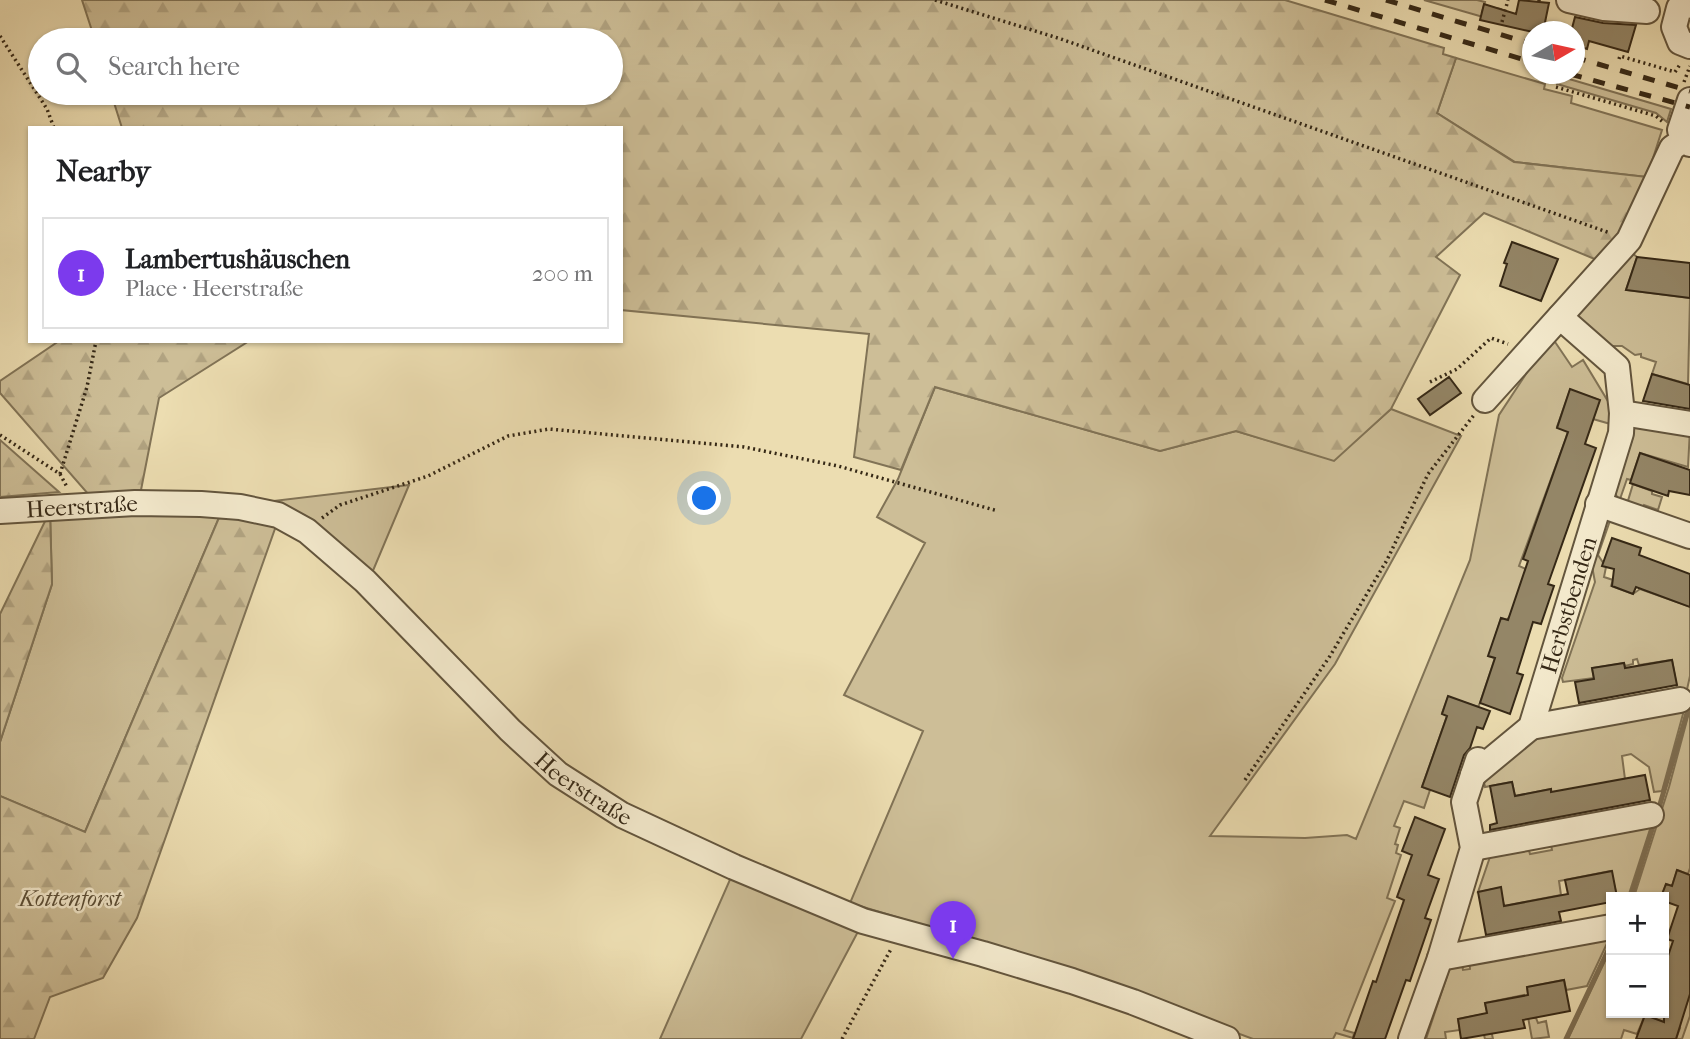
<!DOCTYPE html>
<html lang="en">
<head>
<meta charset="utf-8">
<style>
  :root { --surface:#fff; --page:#f6f6f6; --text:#202124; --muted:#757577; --line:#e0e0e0; --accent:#7c3aed }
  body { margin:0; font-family:"IM FELL French Canon",serif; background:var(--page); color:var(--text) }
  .controls { position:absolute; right:21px; bottom:21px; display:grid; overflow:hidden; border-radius:0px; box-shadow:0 2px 5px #0004 }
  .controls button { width:63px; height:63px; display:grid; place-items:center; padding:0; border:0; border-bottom:2px solid var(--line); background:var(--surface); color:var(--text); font:35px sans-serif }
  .compass { position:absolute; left:1522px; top:21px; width:63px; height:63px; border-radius:50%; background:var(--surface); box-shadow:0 2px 5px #0004; rotate:81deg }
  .you { position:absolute; left:705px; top:499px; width:24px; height:24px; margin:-18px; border:5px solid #fff; border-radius:50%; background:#1a73e8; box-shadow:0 0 0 10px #1a73e833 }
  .badge { display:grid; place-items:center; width:46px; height:46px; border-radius:50%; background:var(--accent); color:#fff; font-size:23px; font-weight:700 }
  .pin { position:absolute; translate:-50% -58px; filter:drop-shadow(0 2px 4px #0008) }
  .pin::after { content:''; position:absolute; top:37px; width:24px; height:21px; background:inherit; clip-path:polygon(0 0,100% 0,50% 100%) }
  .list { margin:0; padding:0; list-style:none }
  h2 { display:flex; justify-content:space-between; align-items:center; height:91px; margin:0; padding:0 28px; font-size:30px }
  h2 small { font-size:23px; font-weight:400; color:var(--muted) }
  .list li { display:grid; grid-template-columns:46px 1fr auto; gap:21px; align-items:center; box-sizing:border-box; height:112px; margin:0 14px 14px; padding:0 14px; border:2px solid var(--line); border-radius:0px }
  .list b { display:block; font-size:26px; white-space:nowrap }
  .list p { margin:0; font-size:23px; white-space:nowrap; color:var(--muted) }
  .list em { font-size:23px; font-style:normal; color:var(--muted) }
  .icon { flex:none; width:38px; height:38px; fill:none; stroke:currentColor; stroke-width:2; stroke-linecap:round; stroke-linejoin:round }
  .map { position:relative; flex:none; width:1690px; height:1039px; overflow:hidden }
  .search { position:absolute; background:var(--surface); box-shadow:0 2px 5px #0004; left:28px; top:28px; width:595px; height:77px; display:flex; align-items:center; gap:18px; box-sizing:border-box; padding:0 24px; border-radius:38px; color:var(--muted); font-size:26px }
  .panel { position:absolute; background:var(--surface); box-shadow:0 2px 5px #0004; left:28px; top:126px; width:595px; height:217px; border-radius:0px }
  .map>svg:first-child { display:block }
  .green { fill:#cdbe97; stroke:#817356; stroke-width:2 }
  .forest { fill:url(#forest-firs); stroke:#817356; stroke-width:2 }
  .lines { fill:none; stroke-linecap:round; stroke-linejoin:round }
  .stream { stroke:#7e6f53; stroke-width:5 }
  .building { fill:#948667; stroke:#352816; stroke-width:2 }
  .minor-casing { stroke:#63553d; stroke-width:28 }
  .path { stroke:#352816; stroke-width:3.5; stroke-dasharray:2 3.5; stroke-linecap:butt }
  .minor { stroke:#f3e9cc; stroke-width:24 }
  .rail { stroke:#352816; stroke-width:5; stroke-dasharray:12 12; stroke-linecap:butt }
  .labels { text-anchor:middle; stroke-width:5; stroke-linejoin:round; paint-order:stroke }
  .street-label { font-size:23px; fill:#352816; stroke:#f3e9cc }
  .park-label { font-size:23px; font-style:italic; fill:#5b4e36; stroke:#f3e9cc }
</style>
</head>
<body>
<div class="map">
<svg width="1690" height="1039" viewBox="0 0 1690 1039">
  <defs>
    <pattern id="forest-firs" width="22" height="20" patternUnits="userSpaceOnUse" patternTransform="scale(1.75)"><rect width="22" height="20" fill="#cdbe97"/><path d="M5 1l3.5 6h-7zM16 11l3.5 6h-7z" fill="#b1a381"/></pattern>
  </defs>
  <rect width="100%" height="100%" fill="#ecddb1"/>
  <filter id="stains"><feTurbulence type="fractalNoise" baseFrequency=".00286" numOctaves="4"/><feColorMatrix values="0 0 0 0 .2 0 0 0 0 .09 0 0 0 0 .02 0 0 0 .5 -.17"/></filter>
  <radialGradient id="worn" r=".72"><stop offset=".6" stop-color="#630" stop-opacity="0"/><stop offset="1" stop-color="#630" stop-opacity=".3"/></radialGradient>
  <path class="green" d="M1424,0h53l8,2 -3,10 11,3 2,-7 6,1 -4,12z
    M1456,58l89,26 -1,5 28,7 -1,7 91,27 -15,47 -132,-15 -78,-49z
    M1559,76l112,33 -4,13 -11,-9 -99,-29z
    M1632,253l5,4 -11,33 64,8 -2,86 -36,-10 4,-12 -15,-5v-3l-6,1 -13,-9h-19l-32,-29z
    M1551,336l21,31 11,-7 26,43 5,22 -21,-6 6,-19 -29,-10 -13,37 11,4 -2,7 -47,128 7,3 -15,45 -4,6 -6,-2 -12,38 6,2 -15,45 -2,4 -30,-10 -6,16 5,3 -25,71 8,3 -6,18 -20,-7 -10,25 6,2 -5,16 3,1 -2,8 5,2 -14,43 8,3 -51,129 10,3 -1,5 -17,-5 -3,6h-80l-195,-73 -208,-63 73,-172 -79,-36 81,-152 -48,-26 21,-38 37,-92 225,64 76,-20 98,29 57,-51 70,27 -126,228 -125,172 95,2 42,-3 9,4 114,-279 29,-145z
    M1633,419l57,10 -2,38 -48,-14 -9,27 -4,-1 -8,23 -4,-10 18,-55z
    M1633,484l19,7v3l10,3 -4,13 -14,-5 -2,5 -15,-6z
    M409,485l-37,88 -59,-53 -40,-19z
    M50,511l171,2 -136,319 -85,-36v-54l52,-158z
    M1612,515l-14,40 8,12 -2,10 9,3 -2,6 22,8 7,-5 48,17 2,-4v74l-4,18h-8l-6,-34 -33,5 -2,-6 -4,1v4l-8,2 -1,-3 -32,5 2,10 -31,4 -1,-4 33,-96 -4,-21 14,-42z
    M1686,703l-24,88 -8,1 -5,-25 -18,-13 -9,2 3,23 -71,29 -3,-19 -36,7 -3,-14 -27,5 -2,-10 64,-48z
    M1690,709v159l-2,6 -11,-4 -5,16 -6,-2 -5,13h-27l35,-110z
    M1653,820l-25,77h-11l-6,-26 -52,10 2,14 -57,11 -4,-18 -22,4 13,-38 36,-10 3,10 22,-4 -2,-11z
    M732,875l129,51 -60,113h-141z
    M1611,935l-24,51 -21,4 -2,-10 -37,7 5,31h4l2,5 8,-2 3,16 -17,2 -8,-44 -39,8 8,36h-8l-6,-24 -21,4 2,11 -15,2 1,7h-20l26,-78 9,-1 2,10 7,-1 -1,-11z
    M1611,948v65h53v-5l19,6 7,-20v22l-8,23h-6l4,-11 -35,-13 -8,19 -13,-4 -3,9h-53z"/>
  <path class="forest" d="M82,0h1203l159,48 -1,6 13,4 -19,55 77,49 133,15 -29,59 -21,24 -113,-47 -48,44 24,18 -69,134 -57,52 -98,-30 -76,20 -225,-64 -34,83 -47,-13 15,-123 -248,-24v-182h-499l-11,-35h500v-53h-516z
    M59,341h190l-90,57 -18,92 -52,5 -89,-102v-12z
    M0,440l59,52 -59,5z
    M50,511l2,73 -52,158v-128z
    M221,513l56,10 -140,395 -34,60 -53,19 -16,42h-34v-243l85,36z"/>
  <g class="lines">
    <path class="stream" d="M1658,811l32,-108
      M1631,897l24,-77
      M1566,1039l45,-95"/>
  </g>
  <path class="building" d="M1519,0l30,3 -6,29h-10l-53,-12 4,-16 32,10z
    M1575,17l28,6 33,2 -8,27 -39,-11 -2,8 -13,-4v-13h-3z
    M1512,242l46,17 -17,42 -41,-15 7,-22 -3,-1z
    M1637,257l53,6v35l-64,-8z
    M1652,374l38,11v24l-47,-8z
    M1449,377l12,16 -31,22 -12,-16z
    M1570,389l30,11 -15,44 11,4 -48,136 6,2 -13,38 -8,-2 -16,51 6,2 -13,39 -30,-11 15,-45 -7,-2 13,-38 7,2 20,-59 -5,-2 45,-127 -11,-4z
    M1640,453l50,17v25l-21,-4 -1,5 -38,-13z
    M1612,538l29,10 -2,7 51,19v33l-54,-20 -3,7 -21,-8 2,-17 -12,-3z
    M1672,660l5,25 -98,18 -4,-21 19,-3 -2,-11 32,-5 1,5z
    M1448,696l42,15 -7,18 -6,-2 -7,21 -6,7 -14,42 -28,-10 25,-71 -5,-2z
    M1645,775l5,25 -160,30v-5l7,-2 -7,-37 22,-4 3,14 36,-7v3z
    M1415,817l30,12 -17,46 11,4 -14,39 6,2 -21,61 -4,-1 -21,59h-32l20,-58 3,1 28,-82 -7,-3 15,-42 -10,-4z
    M1677,870l13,5v119l-14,45h-40l9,-24 19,7v-54l9,-27 -6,-2 11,-33 -14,-5v-4h-3l5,-13 6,2z
    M1612,871l5,26h-6v5l-52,10 2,9 -75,14 -8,-43 23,-5 3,19 64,-12 -3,-14z
    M1564,980l6,31 -47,9 2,8 -64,11 -3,-20 29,-6 -2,-10 43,-8 -1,-8z"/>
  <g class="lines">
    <defs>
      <g id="minor">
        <path d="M1569,0l35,8 43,3"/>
        <path d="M1690,5l-11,3 -5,19 6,15 10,4"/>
        <path d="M1690,100l-10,30 10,14"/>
        <path d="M1485,400l144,-160 43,-92 13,-9"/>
        <path d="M1622,413l68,11"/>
        <path d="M1598,504l92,32"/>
        <path id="s1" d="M0,511l135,-8 66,1 39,3 38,8 29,16 58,50 145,149 48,44 64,41 112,52 129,54 120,33 89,27 61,21 94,37"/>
        <path d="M1531,727l149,-27"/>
        <path id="s2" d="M1473,775l58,-48 90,-294 1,-20 -5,-46 -57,-50"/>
        <path d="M1473,848l178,-33"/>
        <path d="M1440,958l171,-31"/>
        <path d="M1411,1039l29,-81 33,-110 -9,-46 14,-42"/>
      </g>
    </defs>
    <use href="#minor" class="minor-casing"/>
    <path class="path" d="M935,0l126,39 549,194
      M1539,1v-1
      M1502,22l6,-22
      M0,36l47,73 7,19
      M1619,59l1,-3 55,16 6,-9
      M1684,82l6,-16
      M1556,87l100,29 7,6
      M1430,382l27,-13 34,-31 17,6
      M0,435l60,39 7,13
      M60,474l27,-87 9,-46
      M322,518l18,-13 88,-29 80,-40 41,-7 195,18 94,19 160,45
      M1245,780l85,-124 57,-96 41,-86 46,-59
      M842,1039l49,-90"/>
    <use href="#minor" class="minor"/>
    <path class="rail" d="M1325,0l207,62
      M1386,0l146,44
      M1574,57l116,34
      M1570,74l120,33"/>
  </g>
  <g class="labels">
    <g class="street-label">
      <text dy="8" stroke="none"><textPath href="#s1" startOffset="82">Heerstraße</textPath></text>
      <text dy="8" stroke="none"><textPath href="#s2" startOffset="203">Herbstbenden</textPath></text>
      <text dy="8" stroke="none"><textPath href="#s1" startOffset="691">Heerstraße</textPath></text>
    </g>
    <g class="park-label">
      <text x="70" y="906">Kottenforst</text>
    </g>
  </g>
  <rect width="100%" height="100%" filter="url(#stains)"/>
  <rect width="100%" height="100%" fill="url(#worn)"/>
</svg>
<div class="controls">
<button>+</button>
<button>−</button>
</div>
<svg class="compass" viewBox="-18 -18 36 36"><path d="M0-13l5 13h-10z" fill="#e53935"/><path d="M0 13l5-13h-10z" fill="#757577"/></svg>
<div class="you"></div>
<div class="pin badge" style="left:953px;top:959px">1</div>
<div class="search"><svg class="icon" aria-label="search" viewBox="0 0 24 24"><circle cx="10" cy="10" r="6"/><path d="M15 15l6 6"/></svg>Search here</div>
<section class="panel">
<h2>Nearby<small></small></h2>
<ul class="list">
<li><span class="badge">1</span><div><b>Lambertushäuschen</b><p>Place · Heerstraße</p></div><em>200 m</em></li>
</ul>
</section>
</div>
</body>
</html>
